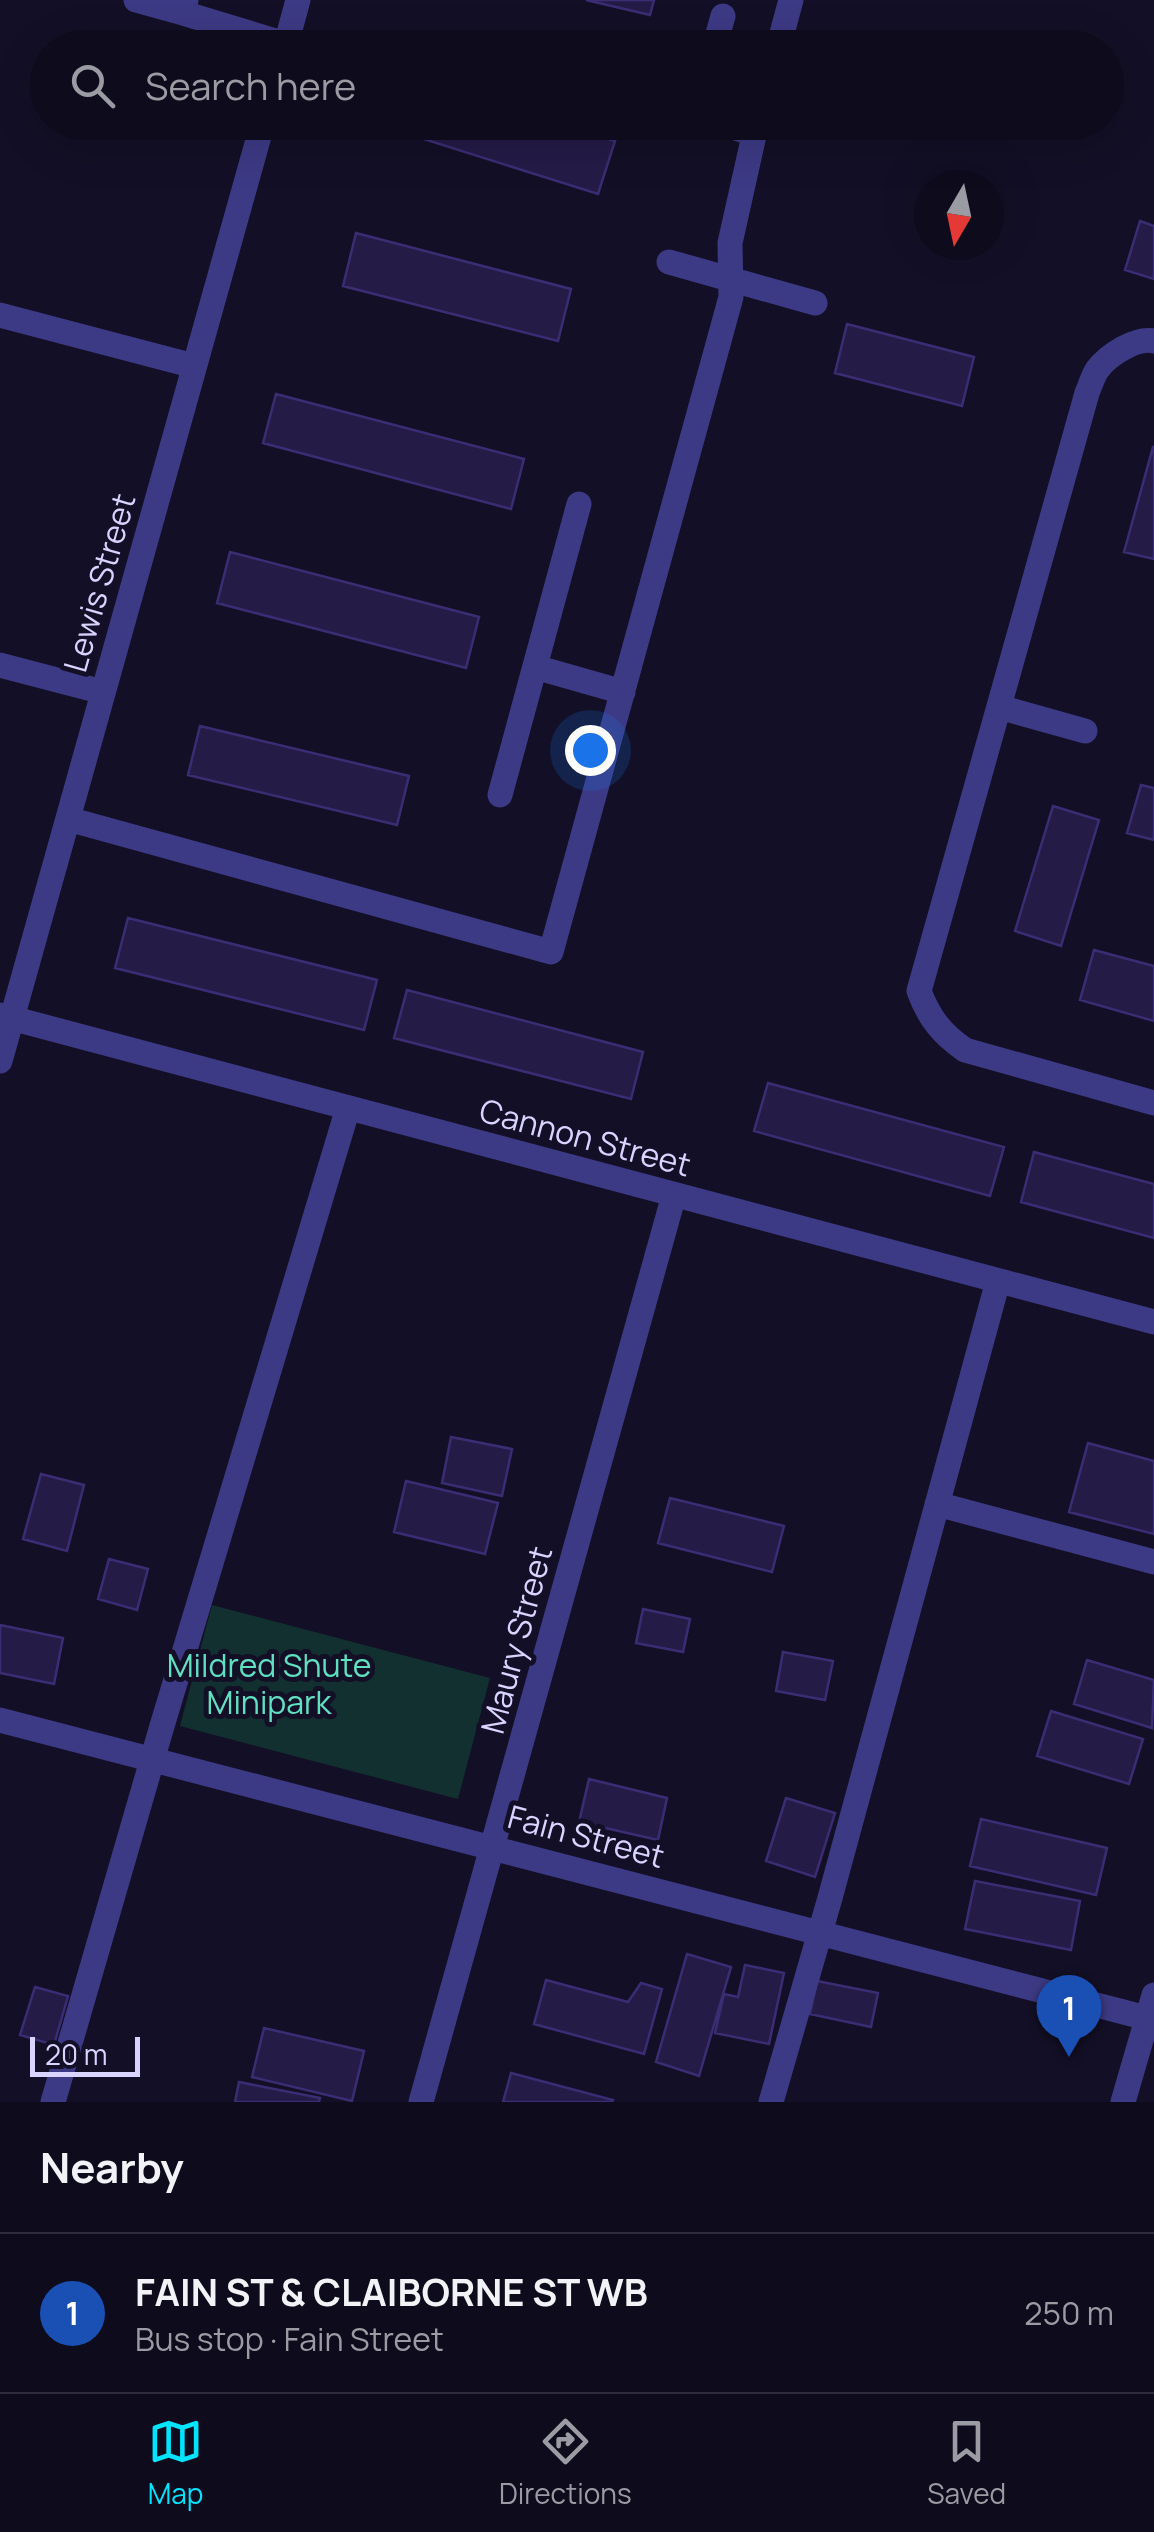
<!DOCTYPE html>
<html lang="en">
<head>
<meta charset="utf-8">
<style>
  :root { --surface:#0e0b1c; --page:#171425; --text:#f1f3f6; --muted:#9b9ba3; --line:#2e2b3b; --accent:#00e5ff }
  body { margin:0; font-family:Manrope,sans-serif; background:var(--page); color:var(--text) }
  .compass { position:absolute; left:914px; top:170px; width:90px; height:90px; border-radius:50%; background:var(--surface); box-shadow:0 10px 40px #0002; rotate:189deg }
  .scale { position:absolute; left:30px; bottom:25px; width:110px; box-sizing:border-box; padding-left:10px; border:5px solid #d9d4ff; border-top:0; font-size:28px; line-height:35px; white-space:nowrap; color:#d9d4ff; -webkit-text-stroke:8px #130f26; paint-order:stroke }
  .you { position:absolute; left:590px; top:750px; width:35px; height:35px; margin:-25px; border:8px solid #fff; border-radius:50%; background:#1a73e8; box-shadow:0 0 0 15px #1a73e833 }
  .badge { display:grid; place-items:center; width:65px; height:65px; border-radius:50%; background:var(--accent); color:#fff; font-size:32px; font-weight:700 }
  .pin { position:absolute; translate:-50% -82px; filter:drop-shadow(0 2px 5px #0008) }
  .pin::after { content:''; position:absolute; top:52px; width:35px; height:30px; background:inherit; clip-path:polygon(0 0,100% 0,50% 100%) }
  .list { margin:0; padding:0; list-style:none }
  h2 { display:flex; justify-content:space-between; align-items:center; height:130px; margin:0; padding:0 40px; font-size:42px }
  h2 small { font-size:32px; font-weight:400; color:var(--muted) }
  .list li { display:grid; grid-template-columns:65px 1fr auto; gap:30px; align-items:center; box-sizing:border-box; height:160px; padding:0 40px; border-top:2px solid var(--line) }
  .list b { display:block; font-size:38px; white-space:nowrap }
  .list p { margin:0; font-size:32px; white-space:nowrap; color:var(--muted) }
  .list em { font-size:32px; font-style:normal; color:var(--muted) }
  .icon { flex:none; width:55px; height:55px; fill:none; stroke:currentColor; stroke-width:2; stroke-linecap:round; stroke-linejoin:round }
  .map { position:relative; flex:none; width:1154px; height:2102px; overflow:hidden }
  .search { position:absolute; background:var(--surface); box-shadow:0 10px 40px #0002; left:30px; right:30px; top:30px; height:110px; display:flex; align-items:center; gap:25px; box-sizing:border-box; padding:0 35px; border-radius:55px; color:var(--muted); font-size:38px }
  .sheet { height:290px; background:var(--surface) }
  nav { display:flex; justify-content:space-around; align-items:center; box-sizing:border-box; height:140px; border-top:2px solid var(--line); background:var(--surface); font-size:28px; color:var(--muted) }
  nav a { display:grid; justify-items:center; gap:5px }
  nav .on { color:var(--accent) }
  .map>svg:first-child { display:block }
  .green { fill:#12302f }
  .building { fill:#241b47; stroke:#3b2d73; stroke-width:2.5 }
  .lines { fill:none; stroke-linecap:round; stroke-linejoin:round }
  .minor { stroke:#3d3a85; stroke-width:25 }
  .labels { text-anchor:middle; stroke-width:10; stroke-linejoin:round; paint-order:stroke }
  .street-label { font-size:32px; fill:#d9d4ff; stroke:#130f26 }
  .park-label { font-size:32px; fill:#5fe0c0; stroke:#130f26 }
</style>
</head>
<body>
<div class="map">
<svg width="1154" height="2102" viewBox="0 0 1154 2102">
  <rect width="100%" height="100%" fill="#130f26"/>
  <path class="green" d="M212,1605l278,73 -32,121 -278,-73z"/>
  <path class="building" d="M586,0h68l-4,15z
    M370,122h184l61,19 -17,53z
    M1140,221l14,5v53l-29,-9z
    M356,233l215,56 -13,52 -215,-55z
    M847,324l127,33 -12,49 -127,-33z
    M276,394l248,65 -13,50 -248,-66z
    M1153,447h1v112l-30,-7z
    M230,552l249,65 -13,51 -249,-65z
    M200,726l209,50 -12,49 -209,-50z
    M1141,785l13,3v52l-27,-7z
    M1053,806l46,14 -38,126 -46,-15z
    M128,918l249,62 -13,50 -249,-62z
    M1094,950l60,16v55l-74,-21z
    M407,990l236,62 -12,47 -237,-61z
    M768,1083l236,64 -14,49 -236,-65z
    M1034,1152l120,32v54l-133,-36z
    M451,1437l61,12 -10,47 -60,-13z
    M1088,1443l66,18v73l-85,-22z
    M41,1474l43,11 -17,66 -44,-12z
    M406,1481l92,22 -13,51 -91,-22z
    M670,1498l114,28 -12,46 -114,-29z
    M109,1559l39,10 -11,41 -39,-11z
    M643,1609l47,10 -7,33 -47,-9z
    M0,1625l63,13 -9,46 -54,-11z
    M783,1652l50,9 -8,39 -49,-9z
    M1087,1660l67,20 -2,48 -78,-24z
    M1051,1711l92,28 -14,45 -92,-28z
    M589,1779l78,19 -9,42 -79,-18z
    M786,1798l49,15 -20,64 -49,-16z
    M981,1819l126,29 -11,47 -126,-29z
    M975,1881l105,20 -9,49 -106,-21z
    M687,1954l44,13 -32,109 -43,-14z
    M745,1965l39,8 -15,71 -54,-11 9,-39 14,3z
    M546,1980l82,22 13,-19 21,6 -18,65 -110,-30z
    M817,1981l61,12 -7,34 -61,-13z
    M35,1987l33,9 -14,49 -34,-10z
    M264,2028l100,23 -12,50 -100,-24z
    M511,2073l102,27 -1,2h-109z
    M239,2082l81,16 -1,4h-84z"/>
  <g class="lines">
    <path class="minor" d="M136,0l47,13
      M186,0l-3,13 102,31
      M285,48l13,-48
      M714,48l9,-32
      M778,48l13,-48
      M718,122l35,12
      M669,262l146,41
      M0,315l194,51
      M1154,341c-18,-4 -46,14 -57,29 -4,6 -7,16 -10,23l-168,598c10,27 23,43 46,59l189,53
      M0,665l103,27
      M535,667l88,25
      M999,707l86,24
      M500,795l79,-291
      M68,819l483,133 180,-655 -1,-54 27,-121
      M0,1015l1154,307
      M0,1061l263,-939
      M937,1504l217,58
      M0,1720l1154,300
      M53,2102l109,-376 186,-618
      M421,2102l253,-907
      M771,2102l59,-204 168,-617
      M1123,2102l31,-107"/>
  </g>
  <g class="labels">
    <g class="street-label">
      <text transform="translate(100 583) rotate(-74)" y="11">Lewis Street</text>
      <text transform="translate(585 1138) rotate(15)" y="11">Cannon Street</text>
      <text transform="translate(517 1640) rotate(-75)" y="11">Maury Street</text>
      <text transform="translate(586 1837) rotate(15)" y="11">Fain Street</text>
    </g>
    <g class="park-label">
      <text x="269" y="1677">Mildred Shute<tspan x="269" dy="37">Minipark</tspan></text>
    </g>
  </g>
</svg>
<svg class="compass" viewBox="-18 -18 36 36"><path d="M0-13l5 13h-10z" fill="#e53935"/><path d="M0 13l5-13h-10z" fill="#9b9ba3"/></svg>
<div class="scale">20 m</div>
<div class="you"></div>
<div class="pin badge" style="left:1069px;top:2057px;background:#1a4fb4">1</div>
<div class="search"><svg class="icon" aria-label="search" viewBox="0 0 24 24"><circle cx="10" cy="10" r="6"/><path d="M15 15l6 6"/></svg>Search here</div>
</div>
<section class="sheet">
<h2>Nearby<small></small></h2>
<ul class="list">
<li><span class="badge" style="background:#1a4fb4">1</span><div><b>FAIN ST &amp; CLAIBORNE ST WB</b><p>Bus stop · Fain Street</p></div><em>250 m</em></li>
</ul>
</section>
<nav>
<a class="on"><svg class="icon" aria-label="map" viewBox="0 0 24 24"><path d="M3 6l6-2 6 2 6-2v14l-6 2-6-2-6 2zM9 4v14M15 6v14"/></svg>Map</a>
<a><svg class="icon" aria-label="directions" viewBox="0 0 24 24"><path d="M12 3l9 9-9 9-9-9zM9 14v-3h6M13 9l2 2-2 2"/></svg>Directions</a>
<a><svg class="icon" aria-label="saved" viewBox="0 0 24 24"><path d="M7 4h10v16l-5-4-5 4z"/></svg>Saved</a>
</nav>
</body>
</html>
